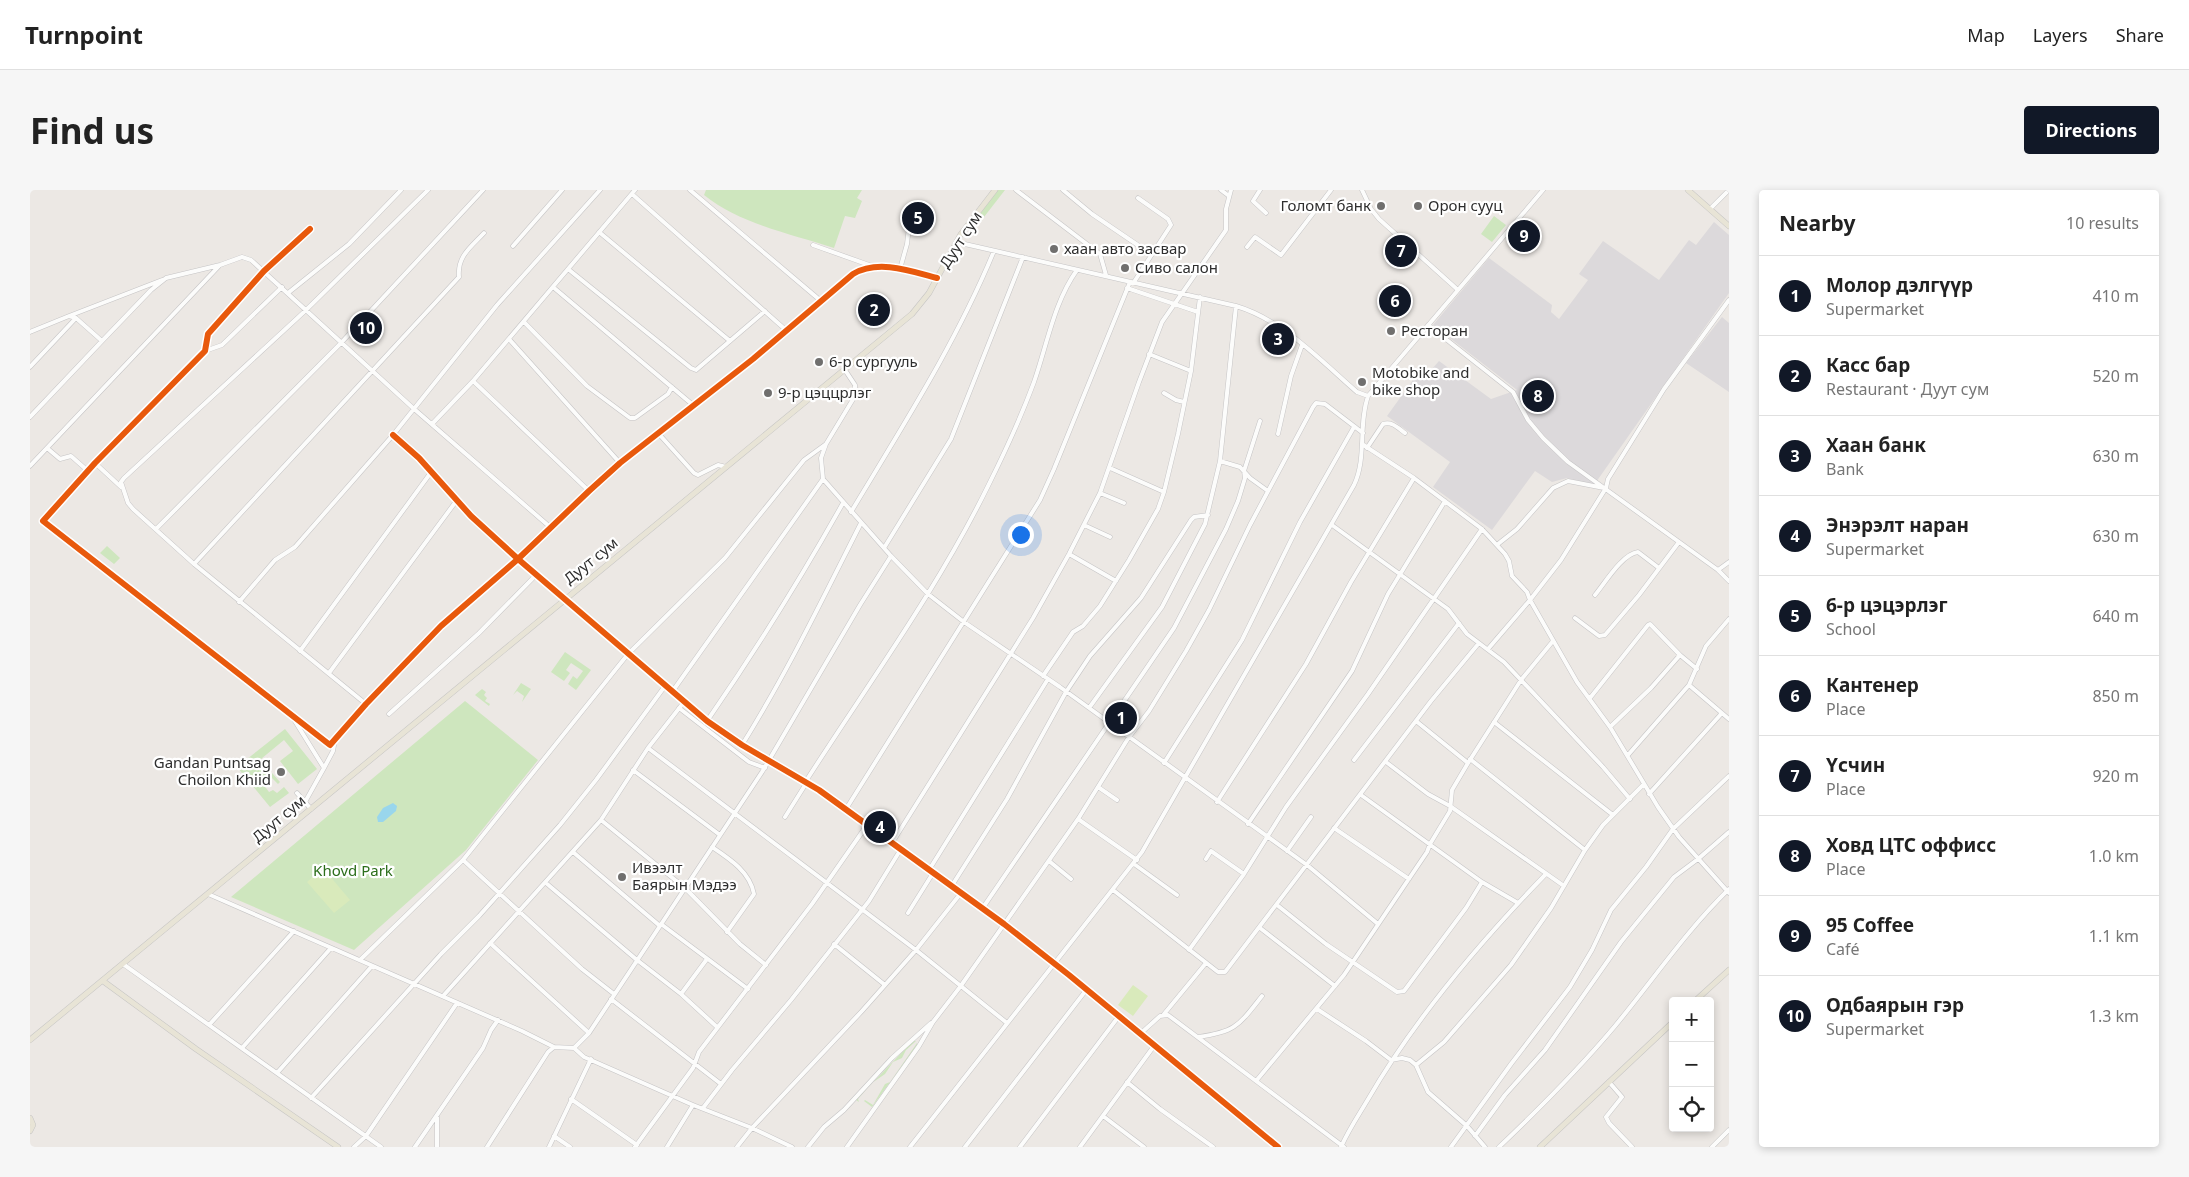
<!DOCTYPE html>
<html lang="en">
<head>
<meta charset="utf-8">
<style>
  :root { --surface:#fff; --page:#f6f6f6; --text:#222; --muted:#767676; --line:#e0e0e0; --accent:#111827 }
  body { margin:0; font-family:"Noto Sans",sans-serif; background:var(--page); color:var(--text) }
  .controls { position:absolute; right:15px; bottom:15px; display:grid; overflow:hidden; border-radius:5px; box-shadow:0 2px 8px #0003 }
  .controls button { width:45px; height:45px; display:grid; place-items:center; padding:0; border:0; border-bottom:1px solid var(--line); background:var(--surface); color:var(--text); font:25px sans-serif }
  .you { position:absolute; left:990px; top:344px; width:18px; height:18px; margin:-12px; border:4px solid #fff; border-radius:50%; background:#1a73e8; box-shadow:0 0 0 8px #1a73e833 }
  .badge { display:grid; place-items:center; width:32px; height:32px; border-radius:50%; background:var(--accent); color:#fff; font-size:16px; font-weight:700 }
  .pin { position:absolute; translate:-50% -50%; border:2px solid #fff; box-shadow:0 1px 5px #0006 }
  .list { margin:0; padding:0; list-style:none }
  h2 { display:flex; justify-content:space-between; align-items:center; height:65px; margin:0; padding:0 20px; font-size:21px }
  h2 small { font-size:16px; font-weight:400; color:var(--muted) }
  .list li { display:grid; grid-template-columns:32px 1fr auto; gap:15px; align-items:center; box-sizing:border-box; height:80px; padding:0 20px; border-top:1px solid var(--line) }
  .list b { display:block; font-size:19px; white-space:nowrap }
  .list p { margin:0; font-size:16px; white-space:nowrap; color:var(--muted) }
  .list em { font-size:16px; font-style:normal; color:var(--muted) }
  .icon { flex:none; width:28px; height:28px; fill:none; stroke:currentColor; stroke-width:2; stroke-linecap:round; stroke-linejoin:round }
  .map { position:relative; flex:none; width:1699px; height:957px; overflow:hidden; border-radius:5px }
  header { display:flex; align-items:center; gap:30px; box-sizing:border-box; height:70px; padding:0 25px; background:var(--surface); border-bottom:1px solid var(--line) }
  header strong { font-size:24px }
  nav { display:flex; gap:28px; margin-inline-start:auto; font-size:18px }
  .intro { display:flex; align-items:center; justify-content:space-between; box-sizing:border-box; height:120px; padding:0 30px }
  h1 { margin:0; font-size:35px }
  .button { padding:12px 22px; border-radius:5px; background:var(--accent); color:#fff; font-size:18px; font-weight:700 }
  main { display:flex; gap:30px; padding:0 30px }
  aside { flex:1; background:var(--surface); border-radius:5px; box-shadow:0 2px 8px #0003 }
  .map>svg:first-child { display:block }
  .industrial { fill:#dcd9db }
  .green { fill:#cee6be }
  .pitch { fill:#d9eabb }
  .water { fill:#99d6ec }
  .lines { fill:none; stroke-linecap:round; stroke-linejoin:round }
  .minor-casing { stroke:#c5c4c5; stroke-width:5 }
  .major-casing { stroke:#c6c5c4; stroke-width:6 }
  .minor { stroke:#fcfcfb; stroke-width:4 }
  .major { stroke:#e8e4d6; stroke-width:5 }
  .cycleway-casing { stroke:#fff; stroke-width:9 }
  .cycleway { stroke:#e8590c; stroke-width:6 }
  .poi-dot { fill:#706f6e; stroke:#fff; stroke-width:2 }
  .labels { text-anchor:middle; stroke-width:4.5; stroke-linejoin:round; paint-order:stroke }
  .poi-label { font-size:15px; fill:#2e2e2e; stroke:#fff; text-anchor:start }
  .street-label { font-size:15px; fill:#2e2e2e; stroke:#fff }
  .park-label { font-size:15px; fill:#2c6e1b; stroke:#fff }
</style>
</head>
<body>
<header>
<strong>Turnpoint</strong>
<nav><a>Map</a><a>Layers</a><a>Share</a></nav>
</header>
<div class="intro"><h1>Find us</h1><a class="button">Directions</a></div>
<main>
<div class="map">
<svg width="1699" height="957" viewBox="0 0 1699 957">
  <rect width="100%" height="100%" fill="#ece8e4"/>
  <path class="industrial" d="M1684,32l15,13v58l-135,192 -27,-7 -15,4 -17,-11 -43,59 -59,-43 17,-25 -63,-46 36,-50 5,3h4l7,-8 52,38 26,-9 -84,-65 56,-67 63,47 -1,7 8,7 29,-39 -9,-6 24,-33 56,39 30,-40 7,5z
    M1692,127l7,6v69l-43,-29z"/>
  <path class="green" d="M676,0h156l-5,8 5,3 -7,17 -10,-2 -11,32c-43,-14 -94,-24 -130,-53z
    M968,0h7l-28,36h-4l-1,-2z
    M1464,26l12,9 -14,17 -11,-8z
    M77,356l13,12 -6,6 -14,-11z
    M535,462l26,18 -15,20 -8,-6 5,-8 4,3 6,-8 -12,-8 -5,7 4,3 -6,8 -13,-9z
    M491,493l10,6 -9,13 2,-6 -7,-5 -4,4z
    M452,499l4,3 -2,3 3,3 -2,3 5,3 -1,2 -14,-11z
    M435,511l73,59 -72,90 -112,100 -123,-53z
    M255,539l32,40 -19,15 -18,-23 13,-10 -9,-11 -23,19 9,12 -5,2 4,3 3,-3 8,9 -2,2 -7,-7 -8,7 6,8 4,-2 4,3 7,-6 5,6 -19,14 -33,-40z
    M884,851h2l-10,9 -4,8 -9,4 -8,12 -13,9 -14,16 1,3 -3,-2 54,-56z
    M887,853v2l-45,62 -8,-6 1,-1 8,5 12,-21 5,-2z"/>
  <path class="pitch" d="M293,678l27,32 -16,13 -27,-31z
    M1103,795l15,11 -15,20 -15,-11z"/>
  <path class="water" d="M363,613l4,3 -1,5 -13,11h-5l-1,-5 6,-9z"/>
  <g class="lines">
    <defs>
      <path id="minor" d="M660,0l131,111
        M986,0l84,64 6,21
        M1033,0l29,24 59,40
        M1191,0l8,6
        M1230,0l-7,11 13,12
        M1332,0l9,19 8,10 79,71
        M602,4l155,137
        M1680,19l19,-19
        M280,39l-46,42 -56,63 -3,17 -110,112 -52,58 287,224 36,-41 75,-78 77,-67 -47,-43 -52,-58 -26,-23
        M569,42l131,109
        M926,52l280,64c47,14 84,54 121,86l11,4
        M783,55l59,21
        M483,56l49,-56
        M1217,57l8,-10 26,18 50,-65
        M538,79l123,99 5,2 69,-59
        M870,79l7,-25 2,-17
        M907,88c-26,-7 -59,-19 -84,-4l-100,85 -133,104 -31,28 -71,68 189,162 35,24 77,45 185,134 65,51 209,172
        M1104,92l37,-57 -3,-6 -30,-21
        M523,97l140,118
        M1097,98l71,24
        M258,103l61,-49 52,-54
        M39,126l93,-36
        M494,132l63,64 43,32h5l33,-24 4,-7
        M1398,135l85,67 15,28 15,18 25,24 150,108 11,11
        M0,142l39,-16 7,2 26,23 49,-51 15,-12 54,-13 22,-8 9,3 162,148 137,119
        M479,149l111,124
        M175,161l17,-6 60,-58
        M1119,164l42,17
        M0,177l46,-49
        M443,191l116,110
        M1134,203l12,7 8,2
        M0,227l72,-76
        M402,234l41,-43 162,-191
        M628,243l36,40 4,2 20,-10 8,2
        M1248,244l13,-58 11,-31
        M796,254l-5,14 2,21 68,77 37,38 36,28 96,65 247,178 71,59
        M1332,254l52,34 68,51 23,25 4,7 3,15 15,16 3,8 47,82 33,45 48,80 21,30 50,56
        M17,258l13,11 11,-3 17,15
        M1337,258l16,-24c9,-3 15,4 22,9
        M1190,271l20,6 10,11 18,13
        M65,273l26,24
        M0,276l189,-200
        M1080,278l54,24
        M1070,303l24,10
        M821,322c51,-85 105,-169 143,-261
        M1054,335l26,12
        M1302,335l116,84 19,25 37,28 17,18 82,87 27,32
        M126,339l185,-186 142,-153
        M1468,354l19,-15 36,-41 15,-7 36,7
        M854,358l67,-109 72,-182
        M1039,364l47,27
        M164,374l265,-287c-2,-21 12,-30 25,-44
        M1688,380l11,-8
        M1565,405c10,-12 27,-41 43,-43l21,16
        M209,412l36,-42 20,-13 98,-112 104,-130 103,-115
        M1545,428l24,18 6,-1 34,-40 40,-53
        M1458,459l42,-49 31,-40 45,-72 2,-9 56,-90 65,-89
        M270,461l132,-180
        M299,483l128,-173
        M1013,486l30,-44 10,-6 17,-20 29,-46 29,-51 6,-17 14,-58 13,-63 9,-74
        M1659,495l40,34
        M642,502l151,-213
        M1560,508l58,-73 2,-1 30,31
        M336,514l-172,-140 -61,-55 -5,-6 -7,-21 3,-4 181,-167 123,-121
        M649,518l70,54 16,6
        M1059,518l73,-101 43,-83 15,-63 16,-155
        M359,524l90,-81 57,-58
        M263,528l31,50 -19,34
        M677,531c49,-71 94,-143 136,-218
        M1386,531l52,42
        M1464,532l119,93
        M1580,537l41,-39 29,-33 17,14
        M712,555c45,-72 81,-147 119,-222
        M618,558l268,202 91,73
        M1598,565l61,-70 17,-39 23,-27
        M1440,569l115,91
        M1324,570l105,-137
        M1356,572l42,32 22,12 114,80
        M1134,573l78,-123 58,-118 54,-95
        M294,578l9,-17 2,-11
        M603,580l87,65
        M776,591c62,-97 131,-191 182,-295 17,-34 33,-69 46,-104 13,-37 20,-80 43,-112
        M1068,597l19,13
        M267,603l14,16
        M1619,604l73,-81
        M1331,605l121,87 36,21
        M1187,612l89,-138 45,-82 63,-104
        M816,619l194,-309 14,-31 76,-187
        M755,627l22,-35
        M1048,629l59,41
        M571,630l84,68 55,56 26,21
        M1218,634l104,-153 36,-77 57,-93
        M1304,638l75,51
        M862,653l141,-225 36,-64 31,-61 39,-111 23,-60 64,-92v-21l5,-19
        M682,657c18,12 38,25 42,47l-27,38
        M1257,661l24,-34
        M543,662l87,74
        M1176,669l5,-8 33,23
        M433,670l119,109 32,25
        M1019,671l22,18
        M1104,674l43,31
        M899,680l119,-191
        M516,693l91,77 44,34 36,33
        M921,697l56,-88 59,-107 24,-36 51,-58 50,-78 3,-3 14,-2
        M1083,700l105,82h7l206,-271 48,-58
        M178,704l314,137 32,16 20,1 10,9 109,48 59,23 40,19
        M1247,715l49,39 71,48 7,-1 62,-83 16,-26
        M952,719l192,-281 52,-99 12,-28 7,-23 -1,-7 16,-50
        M878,723l25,-40
        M631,734l87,65
        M1230,738l75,58
        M460,753l99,90
        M804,754l51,41
        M1159,760l55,-76 42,-67 82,-113 114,-165
        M330,770l103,-100 165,-206 97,-96 79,-98 22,-16 29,-48v-11l-10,-15
        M93,774l258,183
        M651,804l26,-35
        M413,806l158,-176 47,-72 36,-46
        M581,809l110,85
        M1287,819l49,32 25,19 11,-2 8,2 6,5 12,27 39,34 18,21
        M1134,824l42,-51
        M179,835l85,-94
        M1110,844l20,-18 8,-1 176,132
        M1168,847c38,-5 41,-12 64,-41
        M212,858l89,-100
        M544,858l15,-15 173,-261 98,-167 31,-49
        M1386,875l28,-23 67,-77 40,-57 34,-58 18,-25 41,-41
        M247,883l95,-107
        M1226,891l88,-106 83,-123 3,-8 20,-33 2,-21 16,-27 53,-83 32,-39
        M1097,892l33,27 53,38
        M1579,892l13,15 -16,20 3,6 23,24
        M281,908l130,-144 38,-38 81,-91 36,-45 69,-94
        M541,909l66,46
        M673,918l29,-38 59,-70 78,-99 32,-52
        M1073,926l41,31
        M407,927v30
        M524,946l16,11
        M1445,946l30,-41 40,-45 76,-108 53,-65 24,-18 31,-27
        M324,957l12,-11 91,-133
        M385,957l68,-99 8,-18 7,-10
        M457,957l61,-95 6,-5
        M519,957l42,-88
        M605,957l58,-79 6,-16 113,-148 55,-79
        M637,957l26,-42
        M707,957l15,-19 110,-117 54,-61 45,-57
        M778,957l16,-20 20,-17 48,-52 39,-35
        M817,957l72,-101 14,-24 27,-35 118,-168 51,-82 20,-26 37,-60 23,-41 41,-85 63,-118 3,-4 9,1 38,29
        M880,957l232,-295 212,-367c13,-27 4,-60 14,-89l175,-206
        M935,957l122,-158
        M990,957l99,-131
        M1050,957l74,-101
        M1311,957c7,-16 17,-31 26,-46 48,-83 112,-158 178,-226
        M1421,957l60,-83 59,-77 22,-37 19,-40 35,-43 27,-38 56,-53
        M1469,957c40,-38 80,-78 116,-121 38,-46 71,-95 114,-137
        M1682,957l17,-17"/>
      <path id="major" d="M1658,0l41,36
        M73,791l93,68 142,98
        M1665,811l34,-31
        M0,850l882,-726 17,-21 32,-59 34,-44
        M0,928l3,7 -3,6
        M1510,957l133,-125"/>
    </defs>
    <use href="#minor" class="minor-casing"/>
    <use href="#major" class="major-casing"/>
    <use href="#minor" class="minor"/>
    <use href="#major" class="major"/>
    <defs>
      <path id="cycleway" d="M280,39l-46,42 -56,63 -3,17 -110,112 -52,58 287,224 36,-41 75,-78 77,-67 -47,-43 -52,-58 -26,-23
        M907,88c-26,-7 -59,-19 -84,-4l-100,85 -133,104 -31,28 -71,68 189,162 35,24 77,45 185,134 65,51 209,172"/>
    </defs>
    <use href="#cycleway" class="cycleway-casing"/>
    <use href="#cycleway" class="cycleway"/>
  </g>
  <g class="poi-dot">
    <circle cx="1351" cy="16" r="5"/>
    <circle cx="1388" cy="16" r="5"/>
    <circle cx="1024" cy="59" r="5"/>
    <circle cx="1095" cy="78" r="5"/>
    <circle cx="1361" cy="141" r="5"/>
    <circle cx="789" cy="172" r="5"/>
    <circle cx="1332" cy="192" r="5"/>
    <circle cx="738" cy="203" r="5"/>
    <circle cx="251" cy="582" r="5"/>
    <circle cx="592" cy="687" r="5"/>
  </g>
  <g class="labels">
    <g class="poi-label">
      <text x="1341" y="21" text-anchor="end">Голомт банк</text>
      <text x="1398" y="21">Орон сууц</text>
      <text x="1034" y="64">хаан авто засвар</text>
      <text x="1105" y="83">Сиво салон</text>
      <text x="1371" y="146">Ресторан</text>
      <text x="799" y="177">6-р сургууль</text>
      <text x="1342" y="188">Motobike and<tspan x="1342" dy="17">bike shop</tspan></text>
      <text x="748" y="208">9-р цэццрлэг</text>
      <text x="241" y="578" text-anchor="end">Gandan Puntsag<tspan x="241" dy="17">Choilon Khiid</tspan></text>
      <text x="602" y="683">Ивээлт<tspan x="602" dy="17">Баярын Мэдээ</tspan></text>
    </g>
    <g class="street-label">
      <text transform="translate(931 50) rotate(-57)" y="5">Дуут сум</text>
      <text transform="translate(561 371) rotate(-39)" y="5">Дуут сум</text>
      <text transform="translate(249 629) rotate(-40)" y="5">Дуут сум</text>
    </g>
    <g class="park-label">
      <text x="323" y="686">Khovd Park</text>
    </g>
  </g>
</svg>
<div class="controls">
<button>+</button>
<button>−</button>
<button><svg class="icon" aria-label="locate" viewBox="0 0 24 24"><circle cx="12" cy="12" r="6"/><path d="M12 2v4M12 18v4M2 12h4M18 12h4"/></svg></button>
</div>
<div class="you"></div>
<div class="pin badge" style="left:1091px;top:528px">1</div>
<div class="pin badge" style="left:844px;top:120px">2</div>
<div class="pin badge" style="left:1248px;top:149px">3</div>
<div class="pin badge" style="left:850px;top:637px">4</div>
<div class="pin badge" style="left:888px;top:28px">5</div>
<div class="pin badge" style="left:1365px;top:111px">6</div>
<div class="pin badge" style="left:1371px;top:61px">7</div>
<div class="pin badge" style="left:1508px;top:206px">8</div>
<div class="pin badge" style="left:1494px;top:46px">9</div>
<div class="pin badge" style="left:336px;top:138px">10</div>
</div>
<aside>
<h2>Nearby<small>10 results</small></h2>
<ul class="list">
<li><span class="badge">1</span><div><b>Молор дэлгүүр</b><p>Supermarket</p></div><em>410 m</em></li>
<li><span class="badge">2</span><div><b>Касс бар</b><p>Restaurant · Дуут сум</p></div><em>520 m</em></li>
<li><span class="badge">3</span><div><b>Хаан банк</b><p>Bank</p></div><em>630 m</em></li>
<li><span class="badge">4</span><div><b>Энэрэлт наран</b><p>Supermarket</p></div><em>630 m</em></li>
<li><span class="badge">5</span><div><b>6-р цэцэрлэг</b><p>School</p></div><em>640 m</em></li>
<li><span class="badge">6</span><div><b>Кантенер</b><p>Place</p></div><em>850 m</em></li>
<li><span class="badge">7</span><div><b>Үсчин</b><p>Place</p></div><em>920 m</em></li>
<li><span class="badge">8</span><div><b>Ховд ЦТС оффисс</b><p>Place</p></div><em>1.0 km</em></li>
<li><span class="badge">9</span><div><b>95 Coffee</b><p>Café</p></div><em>1.1 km</em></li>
<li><span class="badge">10</span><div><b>Одбаярын гэр</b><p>Supermarket</p></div><em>1.3 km</em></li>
</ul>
</aside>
</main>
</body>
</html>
